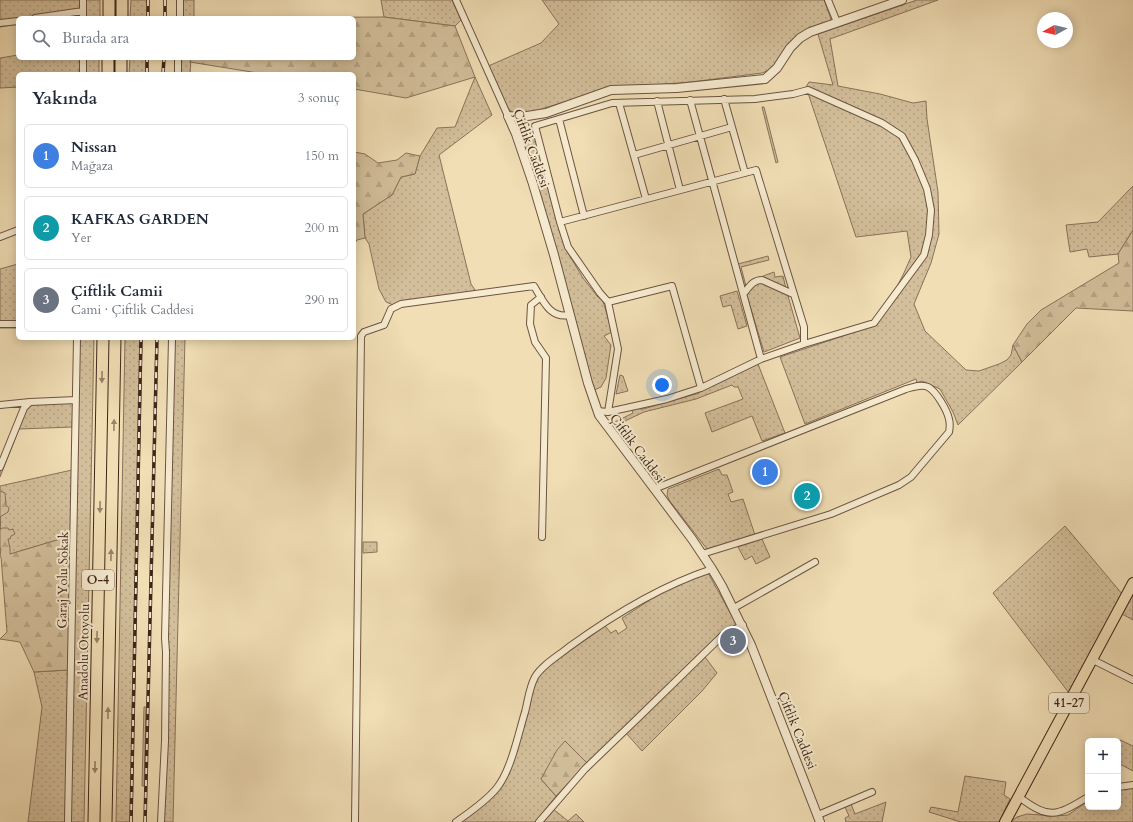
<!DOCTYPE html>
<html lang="tr">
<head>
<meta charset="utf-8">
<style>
  :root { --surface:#fff; --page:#f6f6f7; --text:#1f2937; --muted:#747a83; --line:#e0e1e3; --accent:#0b8043 }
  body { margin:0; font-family:Cardo,serif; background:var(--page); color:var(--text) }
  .controls { position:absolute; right:12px; bottom:12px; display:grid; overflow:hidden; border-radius:6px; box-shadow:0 2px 10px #0003 }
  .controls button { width:36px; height:36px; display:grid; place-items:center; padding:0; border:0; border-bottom:1px solid var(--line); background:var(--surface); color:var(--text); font:20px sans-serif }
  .compass { position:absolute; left:1037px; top:12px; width:36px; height:36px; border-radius:50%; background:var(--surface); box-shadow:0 2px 10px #0003; rotate:262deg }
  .you { position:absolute; left:662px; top:385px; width:14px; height:14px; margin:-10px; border:3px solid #fff; border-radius:50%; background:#1a73e8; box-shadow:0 0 0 6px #1a73e833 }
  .badge { display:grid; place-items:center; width:26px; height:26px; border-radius:50%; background:var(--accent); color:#fff; font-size:13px; font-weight:700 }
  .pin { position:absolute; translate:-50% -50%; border:2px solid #fff; box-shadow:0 1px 4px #0006 }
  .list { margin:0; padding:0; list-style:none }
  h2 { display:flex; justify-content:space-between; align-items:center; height:52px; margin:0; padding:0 16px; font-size:17px }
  h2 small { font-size:13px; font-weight:400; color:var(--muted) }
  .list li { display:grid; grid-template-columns:26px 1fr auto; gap:12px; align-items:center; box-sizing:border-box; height:64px; margin:0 8px 8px; padding:0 8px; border:1px solid var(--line); border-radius:6px }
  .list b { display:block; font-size:15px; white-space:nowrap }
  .list p { margin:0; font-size:13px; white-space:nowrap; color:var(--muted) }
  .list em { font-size:13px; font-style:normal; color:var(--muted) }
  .icon { flex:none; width:22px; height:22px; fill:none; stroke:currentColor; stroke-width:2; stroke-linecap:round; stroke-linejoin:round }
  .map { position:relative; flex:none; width:1133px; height:822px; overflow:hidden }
  .search { position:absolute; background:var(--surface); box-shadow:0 2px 10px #0003; left:16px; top:16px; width:340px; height:44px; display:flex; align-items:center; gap:10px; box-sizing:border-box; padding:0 14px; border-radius:6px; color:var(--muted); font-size:15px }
  .panel { position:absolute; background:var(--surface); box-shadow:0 2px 10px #0003; left:16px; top:72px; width:340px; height:268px; border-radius:6px }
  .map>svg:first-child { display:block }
  .grass { fill:url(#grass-dots); stroke:#89725a }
  .forest { fill:url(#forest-firs); stroke:#89725a }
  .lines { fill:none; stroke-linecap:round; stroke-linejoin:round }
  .minor-casing { stroke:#6c5441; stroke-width:8 }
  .tertiary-casing { stroke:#6c5441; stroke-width:10 }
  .primary-casing { stroke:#3f261a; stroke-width:12 }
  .motorway-casing { stroke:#3f261a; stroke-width:13 }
  .minor { stroke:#f6eacf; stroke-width:6 }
  .tertiary { stroke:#f6eacf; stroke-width:8 }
  .primary { stroke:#f1deb5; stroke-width:10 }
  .motorway { stroke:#f1deb5; stroke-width:11 }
  .rail-casing { stroke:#3f261a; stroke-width:3.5 }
  .rail { stroke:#f6eacf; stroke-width:2; stroke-dasharray:6; stroke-linecap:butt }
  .oneway { fill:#988268 }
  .labels { text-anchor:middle; stroke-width:4; stroke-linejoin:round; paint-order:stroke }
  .shield { fill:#f6eacf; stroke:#766150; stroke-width:1 }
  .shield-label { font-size:12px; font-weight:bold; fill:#3f261a }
  .street-label { font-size:13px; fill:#3f261a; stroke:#f6eacf }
</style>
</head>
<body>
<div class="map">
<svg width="1133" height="822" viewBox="0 0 1133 822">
  <defs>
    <pattern id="grass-dots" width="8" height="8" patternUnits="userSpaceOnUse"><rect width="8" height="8" fill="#d3bf9b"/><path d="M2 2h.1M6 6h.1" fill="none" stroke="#b6a485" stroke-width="1.8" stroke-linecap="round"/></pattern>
    <pattern id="forest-firs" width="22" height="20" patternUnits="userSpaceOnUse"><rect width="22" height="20" fill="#d3bf9b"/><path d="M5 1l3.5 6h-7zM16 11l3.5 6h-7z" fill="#b6a485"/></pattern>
  </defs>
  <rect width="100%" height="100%" fill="#f1deb5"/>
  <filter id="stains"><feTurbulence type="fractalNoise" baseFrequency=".005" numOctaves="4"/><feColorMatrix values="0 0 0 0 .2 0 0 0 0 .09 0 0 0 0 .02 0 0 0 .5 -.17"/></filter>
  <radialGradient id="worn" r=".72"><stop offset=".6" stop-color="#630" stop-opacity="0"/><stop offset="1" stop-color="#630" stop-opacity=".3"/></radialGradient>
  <path class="grass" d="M0,0h81l-3,14 -22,4h-38v6l-18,3z
    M85,0h15v18h-15z
    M131,0h17v18h-18z
    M183,0h11v18h-12z
    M381,0h71l9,20 -6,6 -71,-9z
    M542,0h282l7,19 -2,3 -30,13 -25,33 -12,5 -71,9 -85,7 -84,26 -9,-2 -5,-4 -22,-42 55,-24 18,-19z
    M917,0h21l-108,39 8,47 42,8 33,9 13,-2 1,18 11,73 1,42 -8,29 -17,41 11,27 41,39 13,1 20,-7 8,-4 4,-5 2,-10 9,17 -64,63 -5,-13 -13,-23 -18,-8 -5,2 -1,-4 -111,45 -25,-67 87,-29 11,-6 25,-47 8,-18 -4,-26 -51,6 -50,-150 3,-5 24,3 -15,-51z
    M18,55v3h62l-1,16h-61v13l-18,1v-30z
    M84,58h15v16h-15z
    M130,58h17v16h-18z
    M181,58h10l-1,16h-9z
    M475,77l17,38 -53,40 32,129 4,6v6l-77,11 -12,-5 -7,-13 -10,-45 -4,-6 -2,-24 29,-19 9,-18 14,-3 5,-18 17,-28 18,-1z
    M762,107h2l14,55 -2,1z
    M532,124l33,124 18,30 14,18 6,5 9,31 -8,4 7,9 -5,33 -5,9 -9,4 -73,-262z
    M1133,186v44l-15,24 -29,3 -2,-8 -17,3 -4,-27 32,-3z
    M768,256l1,4 -28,7 5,19 -2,1 -6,-23z
    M18,264v64h-18v-59z
    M774,272l1,5 8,-1 3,13 -23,-11v-2z
    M759,282l20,8 9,6 12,42 -36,14 -17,-56 3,-7z
    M737,291l10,35 -9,3 -7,-24 -8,2 -3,-11z
    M79,338h15l-10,484h-15z
    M125,338h17l-10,484h-16z
    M174,338h11l-12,484h-11z
    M758,364l27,69 -23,8 -10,-25 -40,16 -7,-19 38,-14 -5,-12h-4l-2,-2 -36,14 -52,13 -32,15 -1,-3 22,-11 -2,-5 12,1 53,-15z
    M620,375l3,1 5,15 -12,3z
    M70,402l3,3 -1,22 -53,2 -19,48v-9l23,-57 6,-6 6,-2z
    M719,469l3,6h5l6,17 -5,2 3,8 12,-3 12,36 -48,14 -38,-49 -2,-5 1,-6z
    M72,470l-1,70 -4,-3 -66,20 -1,-71z
    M1065,526l58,69 -54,98 -76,-100z
    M762,539l8,18 -14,7 -4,-8 -7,4 -7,-13z
    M363,542h14v10l-14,1z
    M708,573l29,52 -18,9 -132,129 -22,-22 -24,38 15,17 -21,26h-76l39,-31 32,-95 7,-16 6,-10 62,-44 6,7 5,-3 2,4 9,-6 -5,-10 28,-18v-1c18,-12 38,-18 58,-26z
    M1133,592v28l-11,-6z
    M705,657l12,16 -15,18 -60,60 -16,-18z
    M68,670l-3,152h-37l14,-115 -8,-35z
    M144,707h2l-2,79h-2z
    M1120,740l13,6v25l-15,-8v-19z
    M965,776l41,6 -2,13 6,4 -11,23h-38l-32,-10 2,-5 27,5z
    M1133,787v35h-123l7,-5 10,-3 29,2 12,-1 20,-14v6h30v-17z
    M886,802l-4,20h-36l-1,-4 4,-2 -4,-9 6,-3 4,10z
    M553,809l15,12 8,-7 8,8h-41z"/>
  <path class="forest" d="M384,17l71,9 20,51 -69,21 -52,-9v-15h-90l-74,-12 1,-4h163v-40h-160z
    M354,152l11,2 13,9 19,-3 9,-7 14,3 -5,18 -14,3 -9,18 -29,19 2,24 -8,2 -3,4z
    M1133,230v81l-57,-3 -54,54 -9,-17 14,-21 14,-14 78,-47 -1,-9z
    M0,491l5,2 1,12 3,3 -1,4 -8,5z
    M2,528h6l1,2 4,-1 2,5 -4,2 -1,3h-2l2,10v5l57,-17 4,3 -3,130 -34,2 -14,-30 -20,-3 7,-7 -6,-75 -1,-1 1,-7 -1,-2v-17z
    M565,741l22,22 -31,33 -15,-17 16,-29z"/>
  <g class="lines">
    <defs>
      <path id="minor" d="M456,0l52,116
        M828,0l9,22
        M35,18l48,-7
        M83,18v-18
        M180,18v-18
        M0,23l18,-2
        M83,74v-16
        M178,74v-16
        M724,99l21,74
        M690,100l71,259
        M657,101l23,89
        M619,103l27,96
        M559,119l25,97
        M634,155l98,-28
        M560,222l-25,-96 77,-23 143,-4 38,-5 15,-4 74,33 20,13 13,24 12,29 4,21 -2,25 -5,20 -50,68 -70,21
        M0,237l18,-7
        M744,293c6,-7 9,-13 18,-13l31,14
        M541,297l-10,8 -1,19 5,18 11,16 -4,179
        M608,302l64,-16 29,102
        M0,324h18
        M0,405l30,-3
        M597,411l11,1 59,-13 34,-11 60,-29 43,-15v-17l-48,-157 -196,52 8,25 32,46 8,9 10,47 -10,63
        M0,467l24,-59 6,-6 46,-2
        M654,489l252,-100c7,-2 16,-5 22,-2 8,4 19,23 21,32 1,4 1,8 0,13l-38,45 -12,8 -68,29 -129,40
        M734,608l81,-46
        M1093,660l40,20
        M1118,787l15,-2
        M1019,797c31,23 37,19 69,0
        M818,815l54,-23
        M68,822l9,-484
        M161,822l4,-81 1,-89 -1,-14 7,-300
        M355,822l6,-486 3,-4 20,-7 7,-16 10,-5 133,-18c9,15 16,33 36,29
        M456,822c14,-10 29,-20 40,-33 15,-18 22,-54 29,-77 3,-11 4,-24 10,-35 7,-12 23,-21 34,-30 44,-32 91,-61 143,-78
        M539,822l46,-53 56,-54 81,-79 21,-11"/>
      <path id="tertiary" d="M508,116l8,18 17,50 21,71 34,128 11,32 93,124 20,30 10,17 29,59 69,177
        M508,116l13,1 25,-4 65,-23 66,-2 88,-9 12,-11 13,-20 10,-10 10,-6 92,-32"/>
      <path id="primary" d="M1005,822l128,-239"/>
      <path id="motorway" d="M109,18v-18
        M122,18v-18
        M108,74v-16
        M121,74v-16
        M94,822l9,-484
        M106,822l9,-484"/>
    </defs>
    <use href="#minor" class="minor-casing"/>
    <use href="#tertiary" class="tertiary-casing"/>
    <use href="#primary" class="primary-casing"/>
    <use href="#motorway" class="motorway-casing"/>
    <use href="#minor" class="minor"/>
    <use href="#tertiary" class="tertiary"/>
    <use href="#primary" class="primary"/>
    <use href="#motorway" class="motorway"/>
    <defs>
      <path id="rail" d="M148,18v-18
        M165,18v-18
        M147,74v-16
        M163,74l1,-16
        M131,822l10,-484
        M145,822l12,-484"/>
    </defs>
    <use href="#rail" class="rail-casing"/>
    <use href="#rail" class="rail"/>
  </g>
  <defs><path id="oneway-solid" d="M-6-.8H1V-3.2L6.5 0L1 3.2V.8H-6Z"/></defs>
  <g class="oneway">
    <use href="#oneway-solid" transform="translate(102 377) rotate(91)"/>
    <use href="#oneway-solid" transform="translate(114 425) rotate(-89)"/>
    <use href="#oneway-solid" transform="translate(100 507) rotate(91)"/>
    <use href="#oneway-solid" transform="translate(111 555) rotate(-89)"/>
    <use href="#oneway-solid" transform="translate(97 637) rotate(91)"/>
    <use href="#oneway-solid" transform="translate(108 713) rotate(-89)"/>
    <use href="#oneway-solid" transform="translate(95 767) rotate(91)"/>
  </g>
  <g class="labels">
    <g class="shield">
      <rect x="82" y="570" width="32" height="20" rx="3"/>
      <rect x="1049" y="693" width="40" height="20" rx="3"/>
    </g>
    <g class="shield-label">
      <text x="98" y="584">O-4</text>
      <text x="1069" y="707">41-27</text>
    </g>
    <g class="street-label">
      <text transform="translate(532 148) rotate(70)" y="5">Çiftlik Caddesi</text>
      <text transform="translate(638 448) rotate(53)" y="5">Çiftlik Caddesi</text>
      <text transform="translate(62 580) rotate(-89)" y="5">Garaj Yolu Sokak</text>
      <text transform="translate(83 652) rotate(-89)" y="5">Anadolu Otoyolu</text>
      <text transform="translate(798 730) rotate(68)" y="5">Çiftlik Caddesi</text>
    </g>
  </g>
  <rect width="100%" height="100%" filter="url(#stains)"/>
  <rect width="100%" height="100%" fill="url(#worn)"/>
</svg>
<div class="controls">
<button>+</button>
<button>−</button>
</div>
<svg class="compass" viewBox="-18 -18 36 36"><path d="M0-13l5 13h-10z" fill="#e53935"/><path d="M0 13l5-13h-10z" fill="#747a83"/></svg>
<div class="you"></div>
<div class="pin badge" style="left:765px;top:472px;background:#3f7fe0">1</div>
<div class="pin badge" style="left:807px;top:496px;background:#0f9aa8">2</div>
<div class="pin badge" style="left:733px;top:641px;background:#6b7280">3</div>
<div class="search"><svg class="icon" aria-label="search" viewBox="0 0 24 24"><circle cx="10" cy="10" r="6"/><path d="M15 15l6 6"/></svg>Burada ara</div>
<section class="panel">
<h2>Yakında<small>3 sonuç</small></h2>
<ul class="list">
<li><span class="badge" style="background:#3f7fe0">1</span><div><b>Nissan</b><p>Mağaza</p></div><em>150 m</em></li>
<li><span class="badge" style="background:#0f9aa8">2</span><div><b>KAFKAS GARDEN</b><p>Yer</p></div><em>200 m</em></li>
<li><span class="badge" style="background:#6b7280">3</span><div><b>Çiftlik Camii</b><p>Cami · Çiftlik Caddesi</p></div><em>290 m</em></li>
</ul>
</section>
</div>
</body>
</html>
